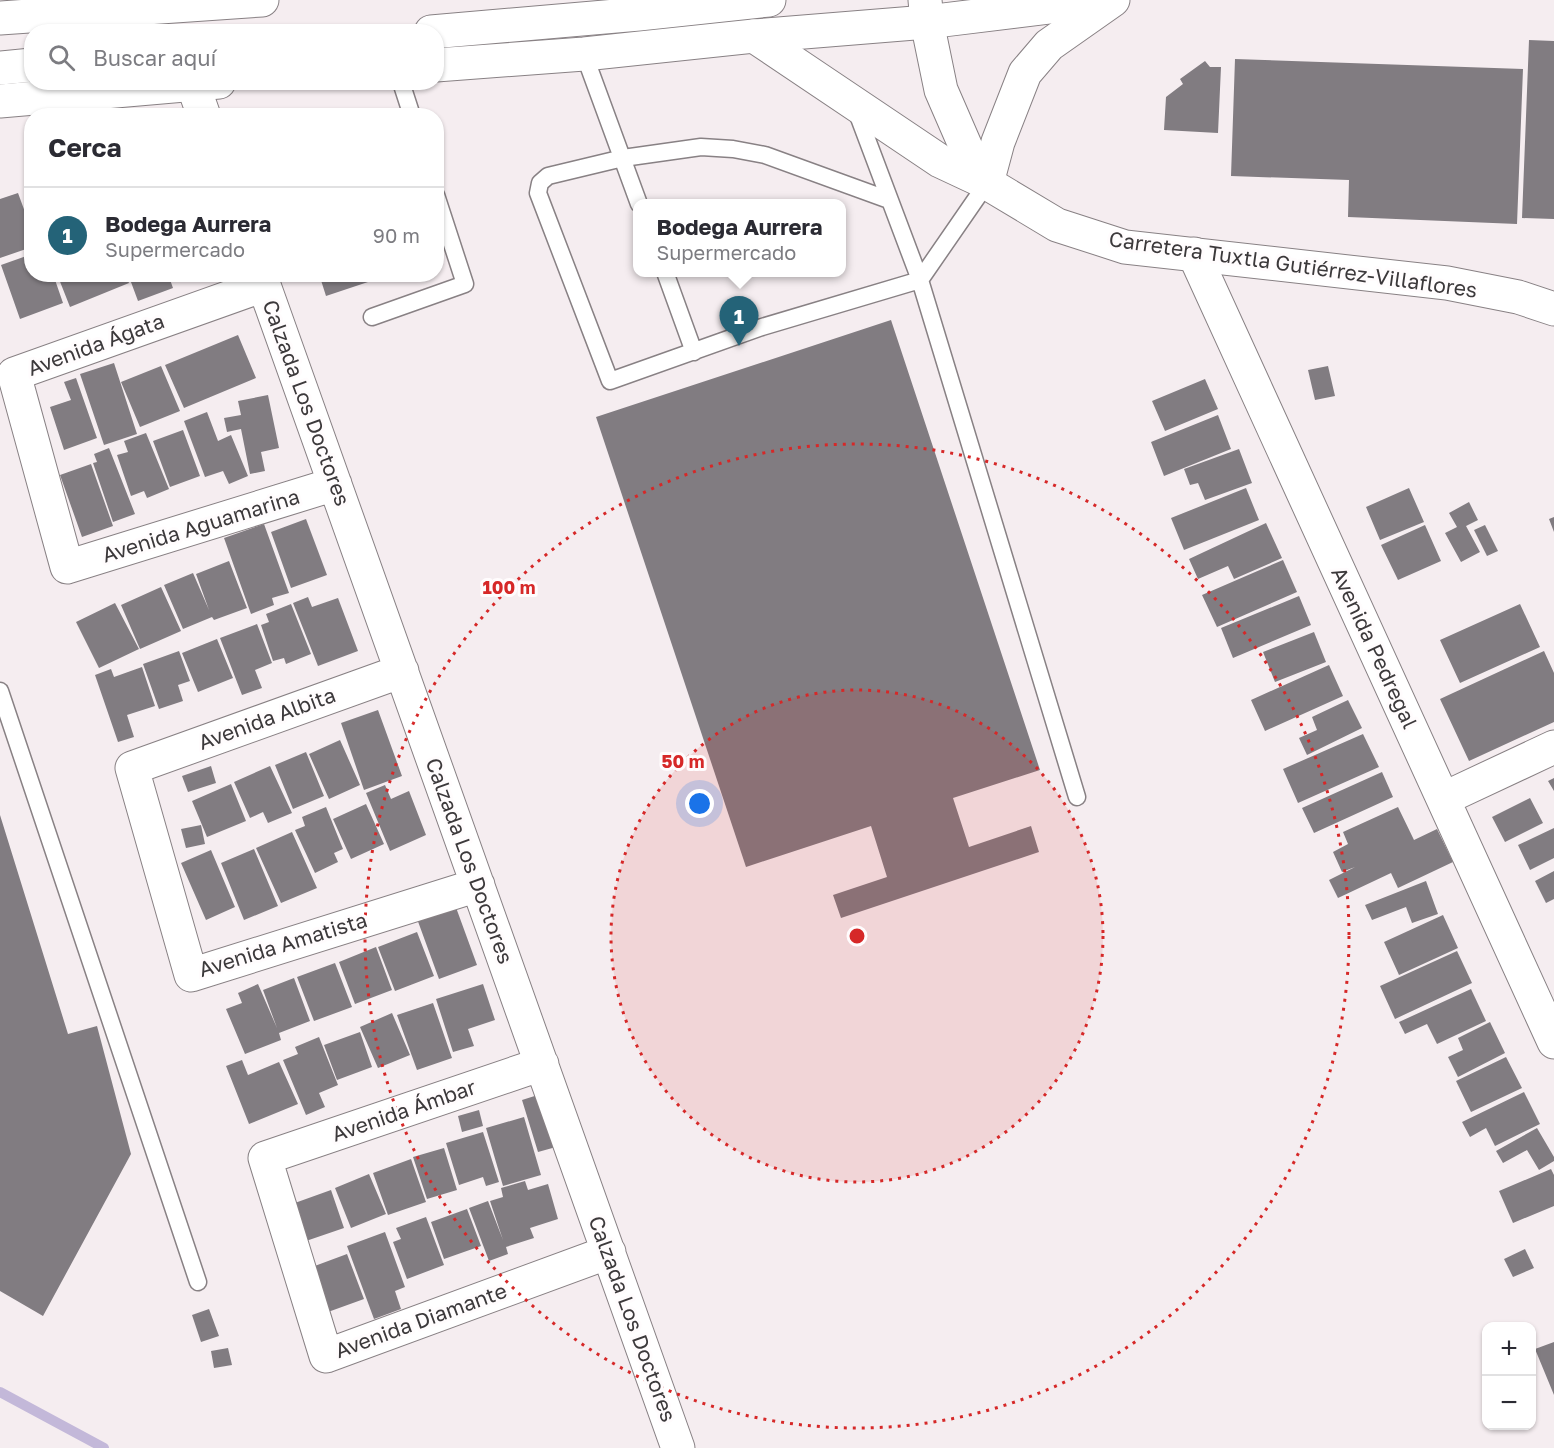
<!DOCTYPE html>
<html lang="es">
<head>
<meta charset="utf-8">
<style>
  :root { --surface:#fff; --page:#f7f7f7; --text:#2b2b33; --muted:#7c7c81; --line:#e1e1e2; --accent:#246378 }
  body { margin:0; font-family:"Golos Text",sans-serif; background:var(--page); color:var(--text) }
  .controls { position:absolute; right:18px; bottom:18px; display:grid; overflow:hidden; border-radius:12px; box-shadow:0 2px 4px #0004 }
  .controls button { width:54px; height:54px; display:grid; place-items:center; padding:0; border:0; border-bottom:2px solid var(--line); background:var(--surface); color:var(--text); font:30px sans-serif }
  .you { position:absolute; left:700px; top:804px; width:21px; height:21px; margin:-15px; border:4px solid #fff; border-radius:50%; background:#1a73e8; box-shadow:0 0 0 9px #1a73e833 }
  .badge { display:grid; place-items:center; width:39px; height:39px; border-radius:50%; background:var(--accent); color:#fff; font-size:20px; font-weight:700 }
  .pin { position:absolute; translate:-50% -50px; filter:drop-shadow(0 2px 3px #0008) }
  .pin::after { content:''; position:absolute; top:32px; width:21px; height:18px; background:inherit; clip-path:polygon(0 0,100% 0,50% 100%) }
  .popup { position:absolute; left:633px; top:199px; width:213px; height:78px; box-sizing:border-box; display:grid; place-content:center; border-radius:12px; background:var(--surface); filter:drop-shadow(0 2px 4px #0005); font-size:20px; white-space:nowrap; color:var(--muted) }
  .popup b { font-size:22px; color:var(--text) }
  .popup::after { content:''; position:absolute; left:50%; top:100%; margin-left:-12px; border:12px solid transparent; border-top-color:var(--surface) }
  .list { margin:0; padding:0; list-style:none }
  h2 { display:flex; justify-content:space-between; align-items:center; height:78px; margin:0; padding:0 24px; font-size:26px }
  h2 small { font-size:20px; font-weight:400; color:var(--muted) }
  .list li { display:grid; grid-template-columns:39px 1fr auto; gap:18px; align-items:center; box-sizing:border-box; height:96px; padding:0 24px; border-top:2px solid var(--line) }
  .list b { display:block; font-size:22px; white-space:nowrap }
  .list p { margin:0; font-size:20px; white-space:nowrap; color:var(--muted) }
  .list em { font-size:20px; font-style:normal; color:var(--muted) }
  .icon { flex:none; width:33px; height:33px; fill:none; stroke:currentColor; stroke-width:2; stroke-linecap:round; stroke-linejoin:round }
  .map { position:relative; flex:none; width:1554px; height:1448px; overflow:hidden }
  .search { position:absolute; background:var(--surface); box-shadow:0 2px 4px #0004; left:24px; top:24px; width:420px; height:66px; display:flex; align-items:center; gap:15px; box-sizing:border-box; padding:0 21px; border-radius:24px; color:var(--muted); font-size:22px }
  .panel { position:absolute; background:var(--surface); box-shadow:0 2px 4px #0004; left:24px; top:108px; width:420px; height:174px; border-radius:24px }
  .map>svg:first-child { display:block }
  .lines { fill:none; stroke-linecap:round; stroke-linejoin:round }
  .stream { stroke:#c3b8d9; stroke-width:10 }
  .building { fill:#817c81 }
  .service-casing { stroke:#888184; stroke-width:19 }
  .minor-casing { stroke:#888184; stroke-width:35 }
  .tertiary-casing { stroke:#888184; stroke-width:35 }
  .secondary-casing { stroke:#888184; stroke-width:35 }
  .primary-casing { stroke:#888184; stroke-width:35 }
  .service { stroke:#fff; stroke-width:16 }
  .minor { stroke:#fff; stroke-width:33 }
  .tertiary { stroke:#fff; stroke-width:33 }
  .secondary { stroke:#fff; stroke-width:33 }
  .primary { stroke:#fff; stroke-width:33 }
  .ring { fill:none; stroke:#d62828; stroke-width:3; stroke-dasharray:3 6 }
  .labels { text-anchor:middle; stroke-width:6; stroke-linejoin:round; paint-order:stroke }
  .street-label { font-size:21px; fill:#3c393b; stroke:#fffcfd }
  .centre { fill:#d62828; stroke:#fffcfd; stroke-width:3 }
  .ring-label { font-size:18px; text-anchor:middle; font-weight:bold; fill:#d62828; stroke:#fffcfd; stroke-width:6; stroke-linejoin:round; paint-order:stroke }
</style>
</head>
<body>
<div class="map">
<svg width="1554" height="1448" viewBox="0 0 1554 1448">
  <rect width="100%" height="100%" fill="#f5edf0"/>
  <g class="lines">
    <path class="stream" d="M0,1392l104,56"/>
  </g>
  <path class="building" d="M1529,40l25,1v178l-32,-1z
    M1235,59l288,10 -6,155 -169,-7 1,-37 -118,-4z
    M1205,61l5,6h11l-3,66 -54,-3 2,-33 17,-13 -3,-5z
    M360,110l2,6h-18v-1z
    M18,193l14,38v16l-32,11v-59z
    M32,254v20h21l10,29 -43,16 -19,-54z
    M57,274h68l4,9 -59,24z
    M128,274h40l5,14 -35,13z
    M319,274h70v1l-63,21z
    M891,320l149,450 -87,28 16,49 62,-21 8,26 -198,66 -8,-23 54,-18 -16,-51 -125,41 -150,-450z
    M238,335l18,43 -72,30 -19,-43z
    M114,363l23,71 -33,11 -24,-71z
    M161,366l19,45 -40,16 -19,-45z
    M1328,366l7,30 -20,4 -7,-30z
    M76,378l21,60 -33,12 -14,-43 21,-7 -7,-18z
    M1205,379l13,30 -53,22 -13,-30z
    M268,395l11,53 -18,4 4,19 -15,3 -9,-45 -14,3 -3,-14 17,-3 -3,-14z
    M207,412l11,29 13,-6 17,41 -19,8 -6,-13 -18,6 -21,-56z
    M1218,415l13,34 -67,27 -13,-34z
    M183,430l17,46 -30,11 -17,-46z
    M146,433l23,56 -22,9 -3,-7 -13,5 -14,-41 11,-3 -4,-11z
    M109,448l26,66 -22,8 -20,-59 4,-1 -3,-8z
    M1239,449l13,34 -47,17 -7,-17 -8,2 -6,-16z
    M91,464l22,62 -31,11 -22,-62z
    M1246,488l13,32 -75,30 -13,-32z
    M1409,488l15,34 -44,18 -14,-33z
    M1469,502l9,18 -12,6 14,26 -19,10 -16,-29 12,-6 -8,-14z
    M1554,517v15l-5,-13z
    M306,519l21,56 -36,13 -20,-56z
    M1266,523l16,35 -48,21 -6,-13 -30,13 -9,-20z
    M264,524l25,69 -17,5 2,7 -23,9 -27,-76z
    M1425,525l16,36 -43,19 -17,-35z
    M1485,525l13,26 -11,5 -13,-26z
    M1283,560l14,32 -80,35 -15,-32z
    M229,561l18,47 -33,12 -2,-3 -29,12 -19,-44 29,-12 16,37 -13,-36z
    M161,587l20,44 -41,18 -19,-44z
    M1299,596l12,29 -78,33 -12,-30z
    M308,597l4,10 26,-9 20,53 -40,15 -25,-63z
    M115,603l24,46 -40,19 -23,-46z
    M291,604l20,50 -25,10 -2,-6 -11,3 -12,-36 8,-3 -3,-8z
    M1520,604l20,43 -80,36 -20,-43z
    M257,624l15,39 -17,7 7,18 -20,7 -22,-57z
    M1314,632l12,30 -51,20 -12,-30z
    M217,639l16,39 -35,14 -16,-39z
    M179,651l11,30 -12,4 5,16 -24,8 -16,-45z
    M1544,651l10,22v49l-85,39 -29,-62z
    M1329,665l14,31 -78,35 -14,-31z
    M142,667l13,39 -28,9 7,22 -16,5 -23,-67 16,-6 3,8z
    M1348,700l14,28 -55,27 -8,-17 18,-8 -5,-13z
    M378,710l24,66 -38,14 -23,-67z
    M1363,734l16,33 -81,36 -15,-34z
    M340,740l20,45 -31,14 -20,-45z
    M306,752l18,44 -31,13 -18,-44z
    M211,766l5,17 -28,9 -6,-16z
    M270,766l22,47 -24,10 -5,-11 -13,6 -16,-36z
    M1382,772l11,25 -79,36 -12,-25z
    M1554,778v13l-6,-10z
    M231,784l15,37 -39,16 -15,-36z
    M385,785l6,14 18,-8 17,44 -36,16 -24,-58z
    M1530,798l13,25 -38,19 -13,-25z
    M366,804l18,40 -33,15 -18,-40z
    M326,807l17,42 -9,4 4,9 -23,11 -20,-43 10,-4 -3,-9z
    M1398,807l16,33 23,-11 16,33 -55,26 -7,-15 -53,25 -9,-18 26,-13 -13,5 -9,-20 15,-8 -5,-12z
    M0,815l68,219 29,-8 34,128 -88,162 -43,-25z
    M201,825l4,19 -19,4 -5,-19z
    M1554,828v30l-24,12 -12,-25z
    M292,832l25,56 -36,15 -25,-55z
    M254,849l24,57 -34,14 -23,-57z
    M211,850l24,57 -29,13 -25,-57z
    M1554,871v28l-8,4 -11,-22z
    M1426,881l12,33 -26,9 -6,-16 -34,13 -7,-15z
    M454,902l23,63 -38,14 -23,-63z
    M1443,915l15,33 -59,27 -15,-33z
    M417,932l17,44 -39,15 -17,-44z
    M376,947l16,43 -37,14 -16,-42z
    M1457,951l15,32 -77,36 -15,-33z
    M335,963l17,44 -38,14 -17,-44z
    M294,978l16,43 -31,12 2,7 -36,14 -19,-45 16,-6 -4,-10 20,-9 19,44 -14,-38z
    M483,984l12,36 -27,9 6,17 -21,6 -17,-53z
    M1471,989l15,32 -49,23 -10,-20 -22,10 -6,-12z
    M433,1003l19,55 -35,12 -20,-55z
    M392,1013l18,42 -32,13 -18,-41z
    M1490,1022l15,31 -47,24 -10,-20 15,-7 -5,-12z
    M360,1032l12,35 -35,13 -13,-35z
    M319,1037l19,48 -19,8 6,14 -19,8 -23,-55 15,-6 -3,-7z
    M1506,1057l16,31 -51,24 -15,-31z
    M242,1060l6,15 31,-13 19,42 -49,20 -23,-58z
    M1524,1092l16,32 -45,22 -9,-18 -16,9 -8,-15z
    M541,1094l15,53 -18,5 -16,-52z
    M479,1110l4,16 -21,6 -4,-16z
    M524,1117l17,58 -38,11 -17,-58z
    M1537,1128l17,29v4l-15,9 -12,-20 -24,13 -7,-12z
    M483,1132l16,50 -13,4 -3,-9 -24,8 -13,-42z
    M444,1148l13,42 -30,9 -14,-42z
    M411,1159l15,43 -38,13 -15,-42z
    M1551,1169l3,6v31l-41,17 -14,-32z
    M369,1174l17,40 -35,14 -16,-40z
    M525,1181l3,9 20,-6 10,35 -28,9 4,10 -28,9 2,7 -19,7 -20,-53 19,-7 15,39 -13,-39 13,-4 -2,-9z
    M331,1190l13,38 -38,13 -14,-37z
    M467,1209l14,37 -37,13 -13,-37z
    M426,1217l18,48 -37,14 -14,-37 8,-3 -5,-11z
    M385,1232l20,55 -10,4 6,18 -27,10 -27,-73z
    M1525,1249l9,19 -21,9 -9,-18z
    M347,1254l17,45 -36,13 -16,-45z
    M209,1309l10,27 -18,6 -9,-27z
    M1554,1342v53l-19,-46z
    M228,1348l4,17 -18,3 -3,-17z"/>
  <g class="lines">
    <defs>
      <path id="service" d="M584,54l55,150
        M401,82l11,34
        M856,110l64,170 -158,47 -152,54 -72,-188 2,-10 8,-7 75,-18 78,-11 32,2 32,6 124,45
        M987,183l-67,97 157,517
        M665,272l29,80
        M372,317l93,-33 -29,-89
        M0,691l198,591"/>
      <path id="minor" d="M193,85l11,31
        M1194,254l360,788
        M260,274l418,1174
        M264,285l-250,89 53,193 268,-83
        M402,671l-270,97 59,207 287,-90
        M1443,799l111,-52
        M542,1064l-277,94 61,198 283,-104"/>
      <path id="tertiary" d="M436,65l148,-11 170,-18 173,-14 179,-22
        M0,101l219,-19"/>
      <path id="secondary" d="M754,36l186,125 47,22 11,-41 27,-69 24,-28 64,-45"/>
      <path id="primary" d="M925,0l2,22 14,68 30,69 16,24 70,42 68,22 322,36 71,14 36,12
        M0,18l262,-18
        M431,32l208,-18 130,-14
        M0,68l32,-3"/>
    </defs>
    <use href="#service" class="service-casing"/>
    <use href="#minor" class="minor-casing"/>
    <use href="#tertiary" class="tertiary-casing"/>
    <use href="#secondary" class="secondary-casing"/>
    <use href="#primary" class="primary-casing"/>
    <use href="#service" class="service"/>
    <use href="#minor" class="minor"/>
    <use href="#tertiary" class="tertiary"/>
    <use href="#secondary" class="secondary"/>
    <use href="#primary" class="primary"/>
  </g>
  <circle cx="857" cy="936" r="246" fill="#d62828" fill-opacity=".12"/>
  <g class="ring">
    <circle cx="857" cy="936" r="246"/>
    <circle cx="857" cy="936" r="492"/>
  </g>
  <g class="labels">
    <g class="street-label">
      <text transform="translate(1293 265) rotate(8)" y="7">Carretera Tuxtla Gutiérrez-Villaflores</text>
      <text transform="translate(96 345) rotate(-20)" y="7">Avenida Ágata</text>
      <text transform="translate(306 403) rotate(70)" y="7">Calzada Los Doctores</text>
      <text transform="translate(201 526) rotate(-17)" y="7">Avenida Aguamarina</text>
      <text transform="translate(1374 648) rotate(65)" y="7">Avenida Pedregal</text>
      <text transform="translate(267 719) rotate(-20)" y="7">Avenida Albita</text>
      <text transform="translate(469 861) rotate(70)" y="7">Calzada Los Doctores</text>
      <text transform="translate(283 945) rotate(-17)" y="7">Avenida Amatista</text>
      <text transform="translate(404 1111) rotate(-19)" y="7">Avenida Ámbar</text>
      <text transform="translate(632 1319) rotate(70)" y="7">Calzada Los Doctores</text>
      <text transform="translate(421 1321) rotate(-20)" y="7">Avenida Diamante</text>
    </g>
  </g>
  <circle cx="857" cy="936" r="9" class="centre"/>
  <g class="ring-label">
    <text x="509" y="594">100 m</text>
    <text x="683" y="768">50 m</text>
  </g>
</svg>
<div class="controls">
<button>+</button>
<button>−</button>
</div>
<div class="you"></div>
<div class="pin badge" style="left:739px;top:346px">1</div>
<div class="popup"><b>Bodega Aurrera</b>Supermercado</div>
<div class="search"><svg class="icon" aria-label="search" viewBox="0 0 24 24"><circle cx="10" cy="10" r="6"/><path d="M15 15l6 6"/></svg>Buscar aquí</div>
<section class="panel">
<h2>Cerca<small></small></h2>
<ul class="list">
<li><span class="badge">1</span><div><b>Bodega Aurrera</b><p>Supermercado</p></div><em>90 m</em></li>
</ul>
</section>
</div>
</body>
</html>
